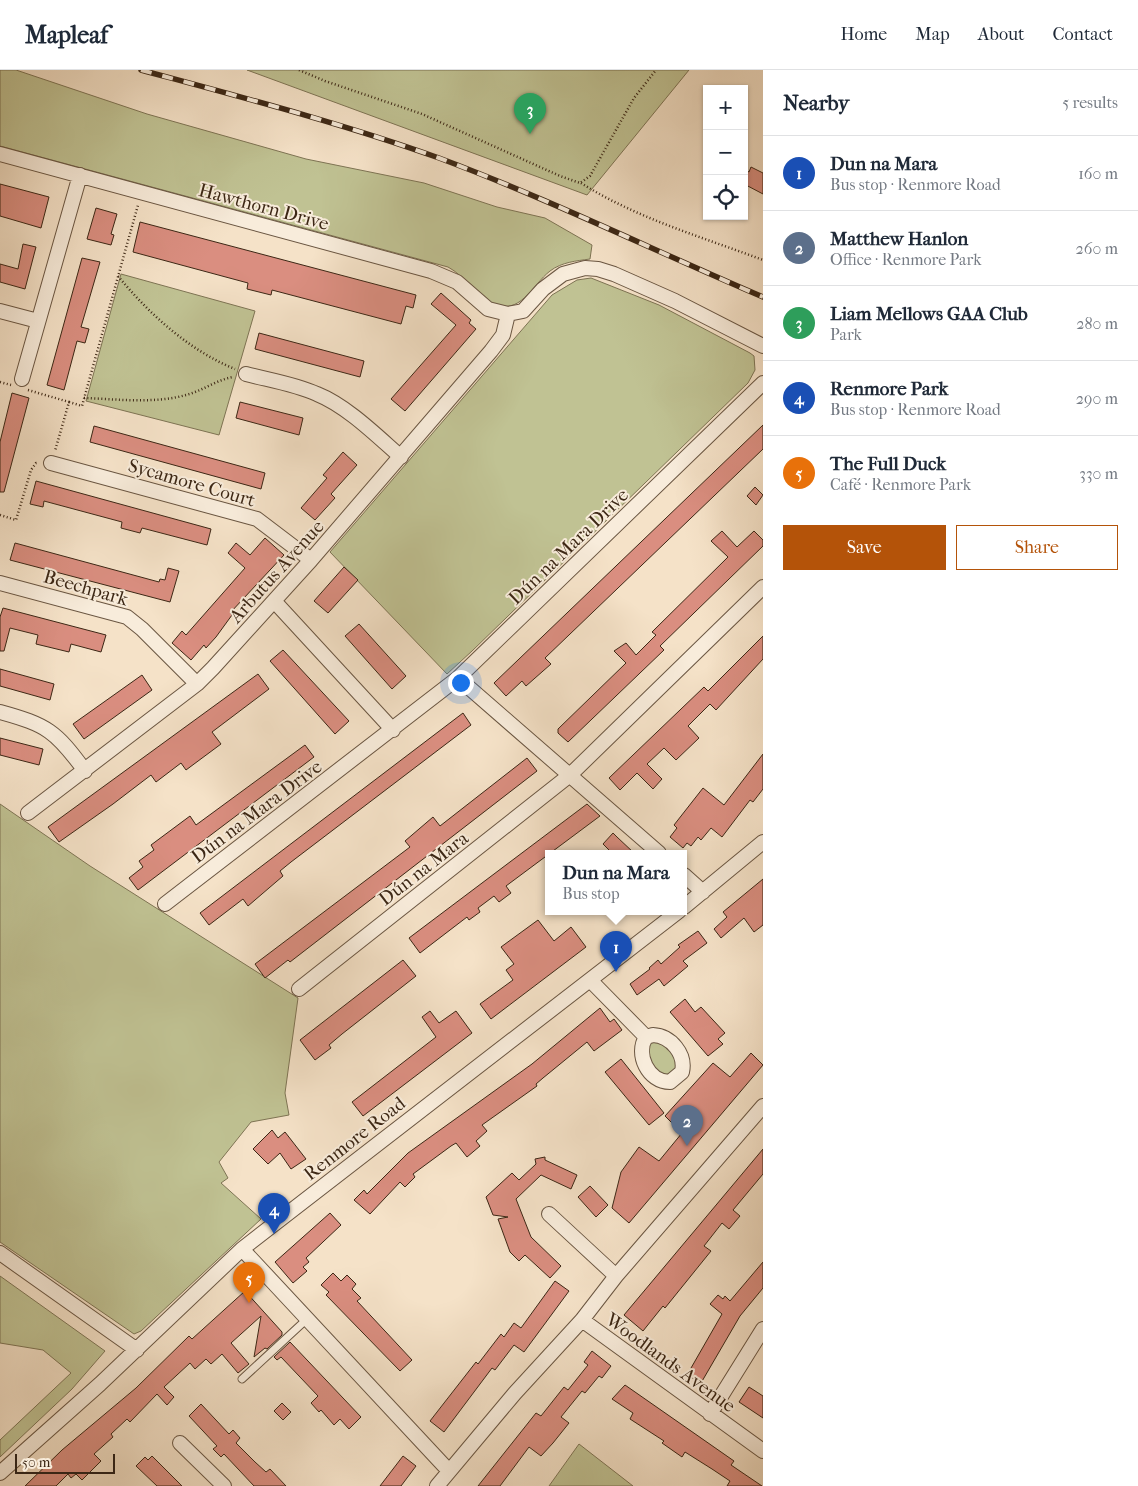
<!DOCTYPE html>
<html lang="en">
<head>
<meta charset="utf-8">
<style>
  :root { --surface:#fff; --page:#f6f6f7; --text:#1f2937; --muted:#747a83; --line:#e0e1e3; --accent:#b45309 }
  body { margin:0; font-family:"IM FELL French Canon",serif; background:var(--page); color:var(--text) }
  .controls { position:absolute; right:15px; top:15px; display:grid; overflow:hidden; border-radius:0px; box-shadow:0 1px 4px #0004 }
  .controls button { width:45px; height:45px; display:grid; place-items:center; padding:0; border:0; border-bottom:1px solid var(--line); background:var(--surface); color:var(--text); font:25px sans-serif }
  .scale { position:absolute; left:15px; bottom:12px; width:100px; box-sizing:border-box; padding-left:5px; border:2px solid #3c2715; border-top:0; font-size:14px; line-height:18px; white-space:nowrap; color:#3c2715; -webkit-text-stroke:4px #f8ecdb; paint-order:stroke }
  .you { position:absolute; left:460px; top:612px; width:18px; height:18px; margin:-12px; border:4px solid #fff; border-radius:50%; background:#1a73e8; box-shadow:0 0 0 8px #1a73e833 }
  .badge { display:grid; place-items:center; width:32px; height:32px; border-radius:50%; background:var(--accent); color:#fff; font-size:16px; font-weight:700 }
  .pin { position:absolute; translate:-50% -41px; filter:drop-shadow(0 1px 2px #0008) }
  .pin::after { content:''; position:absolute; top:26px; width:18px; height:15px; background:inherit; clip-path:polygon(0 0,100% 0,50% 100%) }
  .popup { position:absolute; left:545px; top:780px; width:142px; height:65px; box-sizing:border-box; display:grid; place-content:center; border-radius:0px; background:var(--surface); filter:drop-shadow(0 1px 4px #0005); font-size:16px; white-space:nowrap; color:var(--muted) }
  .popup b { font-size:19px; color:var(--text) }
  .popup::after { content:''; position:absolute; left:50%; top:100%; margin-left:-10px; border:10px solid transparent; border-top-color:var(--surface) }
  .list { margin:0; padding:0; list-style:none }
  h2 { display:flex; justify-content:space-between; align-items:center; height:65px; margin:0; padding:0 20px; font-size:21px }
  h2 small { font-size:16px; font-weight:400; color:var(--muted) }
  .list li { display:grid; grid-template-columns:32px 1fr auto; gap:15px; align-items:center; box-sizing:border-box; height:75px; padding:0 20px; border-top:1px solid var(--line) }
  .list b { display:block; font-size:19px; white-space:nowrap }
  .list p { margin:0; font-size:16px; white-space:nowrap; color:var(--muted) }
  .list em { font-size:16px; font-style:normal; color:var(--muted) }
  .actions { display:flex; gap:10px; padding:15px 20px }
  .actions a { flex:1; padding:11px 0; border:1px solid var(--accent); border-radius:0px; text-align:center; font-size:18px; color:var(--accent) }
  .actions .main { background:var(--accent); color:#fff }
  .icon { flex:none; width:28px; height:28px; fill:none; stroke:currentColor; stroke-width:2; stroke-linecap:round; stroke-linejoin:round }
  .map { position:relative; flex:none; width:763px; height:1416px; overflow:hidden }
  header { display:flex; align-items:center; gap:30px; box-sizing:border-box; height:70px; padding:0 25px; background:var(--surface); border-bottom:1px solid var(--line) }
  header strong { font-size:24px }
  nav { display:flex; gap:28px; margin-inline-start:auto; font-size:18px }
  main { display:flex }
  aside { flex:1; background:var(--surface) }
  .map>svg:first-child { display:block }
  .green { fill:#c0c293; stroke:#7e7454 }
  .building { fill:#da8e80; stroke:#3c2715 }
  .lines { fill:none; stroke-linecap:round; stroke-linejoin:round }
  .lane-casing { stroke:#6a5642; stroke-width:9 }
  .street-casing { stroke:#6a5642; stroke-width:16 }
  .path { stroke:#3c2715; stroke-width:2.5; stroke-dasharray:1 2.5; stroke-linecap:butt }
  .lane { stroke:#f8ecdb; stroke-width:7 }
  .street { stroke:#f8ecdb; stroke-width:14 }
  .rail-casing { stroke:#3c2715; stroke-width:5.5 }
  .rail { stroke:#f8ecdb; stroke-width:4; stroke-dasharray:11; stroke-linecap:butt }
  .labels { text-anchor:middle; stroke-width:4; stroke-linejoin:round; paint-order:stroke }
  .street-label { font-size:19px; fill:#3c2715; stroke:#f8ecdb }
</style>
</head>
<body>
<header>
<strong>Mapleaf</strong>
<nav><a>Home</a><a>Map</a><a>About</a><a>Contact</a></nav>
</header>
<main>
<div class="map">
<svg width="763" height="1416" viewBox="0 0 763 1416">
  <rect width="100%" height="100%" fill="#f5e2c8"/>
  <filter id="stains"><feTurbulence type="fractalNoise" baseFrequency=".004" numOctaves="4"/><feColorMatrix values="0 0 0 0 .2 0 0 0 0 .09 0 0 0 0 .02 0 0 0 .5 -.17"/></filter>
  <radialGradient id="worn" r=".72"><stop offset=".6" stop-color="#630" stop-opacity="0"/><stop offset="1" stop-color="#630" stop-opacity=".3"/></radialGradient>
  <path class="green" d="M0,0h16l131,44 159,45 118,24 73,24 48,11 47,27 -2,14c-14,2 -28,3 -40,12 -18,14 -30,46 -58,32 -17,-8 -27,-27 -44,-36l-448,-121z
    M247,0h442l-102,125z
    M121,204l134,37 -36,124 -133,-34z
    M591,208l68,27 91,48 4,3 1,14 -7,13 -276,268 -25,23 -117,-122 222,-257 25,-15z
    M0,734l90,62 208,132 -13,95 4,22 -38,7 -32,40 9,16 -7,5 40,36 -120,112 -7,3 -134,-92z
    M656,971l10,2 13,21 -8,12 -11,-1 -11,-13 -1,-19z
    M0,1206l105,75 -33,38 -72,68v-17l71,-67 -28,-23 -43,-7z
    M579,1374l54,42h-84z"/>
  <path class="building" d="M751,97l12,6v21l-19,-10v-15l5,3z
    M0,114l49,13 -8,31 -41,-12z
    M96,138l21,6 -6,20 3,1 -3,10 -24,-6z
    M140,152l276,73 -3,13 -7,-2 -5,18 -129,-34 -1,5 -24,-6 1,-6 -115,-31z
    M23,174l13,3 -11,42 -25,-7v-18l18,5z
    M82,188l18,4 -19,65 8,2 -4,14 -8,-2 -13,49 -17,-5z
    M441,223l30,27 -2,3 7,6 -71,82 -14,-12 65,-74 -25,-21z
    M259,263l105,28 -4,16 -105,-28z
    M12,323l17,5 -25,94h-4v-50z
    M240,332l63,16 -4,17 -63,-17z
    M763,355v24l-218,209 6,6 -25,22 -4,-5 -16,15 -12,-13z
    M94,356l171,47 -4,16 -171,-47z
    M343,382l14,13 -26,29 4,4 -20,22 -14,-12 26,-30 -4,-3z
    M36,411l175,48 -4,16 -65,-17 -2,5 -19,-5 1,-6 -78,-21 -1,6 -13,-3z
    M755,417l8,8 -7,10 -9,-9z
    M722,461l15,16 17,-16 9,9v6l-103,100 4,4 -96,92 -10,-9v-4l68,-66 -12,-12 12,-8 10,12 20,-20 -4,-3 76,-75 -17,-16z
    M265,468l19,17 -54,58 2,2 -16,22 -10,11 -2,-3 -13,15 -19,-17 10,-12 4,4 59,-67 -17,-15 8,-10 14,12z
    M15,473l144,39 1,-3 5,1 3,-12 11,3 -9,31 -160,-42z
    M344,497l14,13 -30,33 -14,-12z
    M3,538l103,27 -5,17 -30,-8 -2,8 -33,-8 2,-9 -28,-7 -6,23h-4v-34z
    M359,554l47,52 -14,13 -47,-53z
    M763,566v23l-47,51 -6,-6 -22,22 11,12 -23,22 -12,-12 -17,16 15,15 -9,10 -16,-16 -17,17 -11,-12 95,-91 4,4z
    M283,580l66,71 -14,13 -65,-73z
    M0,599l54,15 -4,16 -50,-14z
    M258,604l11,15 -57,43 9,12 -35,26 -5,-7 -25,19 -5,-7 -38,29 -54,38 -11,-15z
    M142,605l10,15 -68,49 -11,-15z
    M463,643l8,12 -180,137 -11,9 3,5 -35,30 -5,-7 -34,26 -9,-12z
    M0,668l43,11 -4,16 -39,-10z
    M305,675l9,12 -176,133 -9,-12 14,-11 -4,-6 15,-11 -3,-5 39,-29 6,9z
    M763,684v35l-10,13 -3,-2 -28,37 -11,-9 -10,12 -3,-3 -7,9 -4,-3 -4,5 -13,-11 7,-9 -3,-3 29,-37 21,17z
    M527,688l10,13 -247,191 -2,-2 -23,18 -10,-14 155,-117 -5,-6 28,-24 7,9z
    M587,734l13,12 -94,70 5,7 -12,9 -5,-6 -16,12 2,4 -11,8 -2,-3 -47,36 -11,-15z
    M613,763l4,4 17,16h-22l-9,-9z
    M763,809v46l-9,7 -10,-14 -23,20 -7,-9 13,-12 -4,-5z
    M538,850l16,21 17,-14 15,20 -95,72 -11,-15 33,-24 -7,-10 8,-6 -13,-17z
    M698,861l9,12 -24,18 5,5 -24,20 -5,-7 -22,16 -7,-11 20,-15 -1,-1 9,-8 3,4 19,-17 -2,-2z
    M403,890l13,16 -74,58 -13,11 2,3 -16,12 -15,-20z
    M685,929l10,13 6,-5 24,26 -7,6 5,5 -15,12 -38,-44z
    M600,938l10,14 4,-3 8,11 -28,21 -7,-9 -44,36 -7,6 1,2 -55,39 5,6 -11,10 4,5 -13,11 -11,-14 -5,3 -38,28 2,3 -10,10 -5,-5 -30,32 -16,-14 10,-10 3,4 41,-41 124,-89z
    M430,941l9,12 17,-12 16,22 -109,83 -11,-14 84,-65 -14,-20z
    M751,983l12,12 -134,158 -17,-15 9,-36 18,-25 20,14 23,-28 -17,-17 48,-53 17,14z
    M621,989l43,54 -15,12 -44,-53z
    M272,1060l6,8 7,-6 21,27 -15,10 -11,-16 -12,11 -15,-15z
    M763,1079v25l-30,36 7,6 -11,13 -7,-6 -7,9 -11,14 7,5 -46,57 -2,-2 -20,25 -19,-16z
    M545,1087v3l32,15 -6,14 -30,-14 -25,24 15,38 30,29 -11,12 -25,-23 -6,6 -9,-9 -12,-33 10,-2 -15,-2 -7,-18 26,-24 7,7 17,-16 -1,-5z
    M590,1116l18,19 -12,12 -18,-20z
    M330,1143l11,12 -35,33 3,4 -6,5 4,4 -14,12 -18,-21z
    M763,1192v26l-23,28 -39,67 -14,-8 35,-61 -12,-10 8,-9 5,4 2,-3 5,5z
    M333,1203l8,8 6,-6 9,9 -4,5 9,9 -4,3 55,59 -12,11 -74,-76 3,-3 -8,-7z
    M555,1211l14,10 -45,61 -10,-7 -19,25 -3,-2 -48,64 -14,-11 46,-59 2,2 23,-30 3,3 10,-14 7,5z
    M245,1221l37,41v3l-15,14 -2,-1 -11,9 7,-41 -30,27 18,21 -11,9 -16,-19 -11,10 -5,-5 -11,10 -5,-6 -26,24 10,10 -7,8 -10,-11 -27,28 -3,-3 -16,15 2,3 -19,17 7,7 -19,19 -6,-6 -5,4 -3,-4 -12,12h-31l37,-36 74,-62 53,-52 3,3z
    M290,1272l71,75 -12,12 -9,-10 -6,6 -13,-15 -2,2 -8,-9 7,-7 -37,-39 -4,3 -3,-3z
    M592,1281l19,15 -9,12 -3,-2 -14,17 -3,-2 -21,26 8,6 -16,20 -12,13 -12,-9 -29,39h-22l58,-73 5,3 23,-29 4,3 20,-25 -4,-3z
    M625,1315l109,76 -3,4 31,21h-35l3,-5 -18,-12 -27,-17 -3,5 -20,-14 2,-2 -34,-22 3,-6 -21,-14z
    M749,1317l14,9v22l-24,-16z
    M282,1333l9,9 -8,8 -9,-9z
    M201,1334l28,30 4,-4 7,8 -4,5 19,19 11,10 4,-3 16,17h-32l-30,-32 -3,3 -8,-8 4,-3 -28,-30z
    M152,1386l30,30h-25l-21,-20 9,-9 3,3z
    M403,1386l13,10 -15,20h-21z"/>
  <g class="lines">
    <defs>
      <path id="lane" d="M242,1309l65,-60"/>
      <path id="street" d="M0,84l431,117 26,11 31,27 20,5 15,-3 20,-22 20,-15 22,-6 13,1 16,5 61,27 88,45
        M0,241l38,10
        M246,304c23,6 49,10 71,20 30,12 60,42 84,63
        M22,309l58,-204
        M51,393l206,56 54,41
        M0,513l127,34 15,12 55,55
        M275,532l118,128
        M458,608l201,175
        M0,642c47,13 56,19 85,59
        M28,743l169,-129 16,-16 98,-108 180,-209 12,-16 5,-21
        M684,805l19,17
        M165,834l293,-226 305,-295
        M684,837l79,-65
        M590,910l56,57
        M299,919l271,-214 193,-188
        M653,965c18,1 33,19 29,37l-12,10c-22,0 -35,-28 -24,-45z
        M549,1144l67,62
        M242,1179l207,222
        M0,1183l137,97
        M582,1250l181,131
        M710,1344l53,-85
        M180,1373l44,43
        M0,1403l100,-89 142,-135 437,-338
        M437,1416l78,-93 67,-73 34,-44 147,-170"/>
    </defs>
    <use href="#lane" class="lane-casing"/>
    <use href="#street" class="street-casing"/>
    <path class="path" d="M299,0l26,11 97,33 138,62 20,7 10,-7 44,-78 22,-28
      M581,113c55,35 121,54 182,77
      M118,206c31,38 72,75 117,93
      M0,312l11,3
      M28,320l41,12 -14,49
      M84,328c32,1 70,6 102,-3 16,-4 30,-15 47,-18
      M69,332l13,4 56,-201
      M0,445l16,5 15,-50 5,-7h2"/>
    <use href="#lane" class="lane"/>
    <use href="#street" class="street"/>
    <defs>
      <path id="rail" d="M141,0c100,27 200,53 298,88 110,41 216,93 324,139"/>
    </defs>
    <use href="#rail" class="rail-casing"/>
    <use href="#rail" class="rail"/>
  </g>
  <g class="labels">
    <g class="street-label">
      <text transform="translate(264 136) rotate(15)" y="7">Hawthorn Drive</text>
      <text transform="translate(192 412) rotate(16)" y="7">Sycamore Court</text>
      <text transform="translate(568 476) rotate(-44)" y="7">Dún na Mara Drive</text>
      <text transform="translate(276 501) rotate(-48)" y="7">Arbutus Avenue</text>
      <text transform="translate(86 517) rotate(16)" y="7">Beechpark</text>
      <text transform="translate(256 741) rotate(-37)" y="7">Dún na Mara Drive</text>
      <text transform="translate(423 798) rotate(-38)" y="7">Dún na Mara</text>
      <text transform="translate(354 1068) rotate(-38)" y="7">Renmore Road</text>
      <text transform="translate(671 1292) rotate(36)" y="7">Woodlands Avenue</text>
    </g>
  </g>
  <rect width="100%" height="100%" filter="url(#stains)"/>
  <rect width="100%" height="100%" fill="url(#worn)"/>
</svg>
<div class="controls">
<button>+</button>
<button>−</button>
<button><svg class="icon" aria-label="locate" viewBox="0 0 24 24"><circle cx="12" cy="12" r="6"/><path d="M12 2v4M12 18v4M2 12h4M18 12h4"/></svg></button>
</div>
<div class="scale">50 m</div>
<div class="you"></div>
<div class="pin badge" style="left:616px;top:902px;background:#1a4fb4">1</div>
<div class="popup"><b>Dun na Mara</b>Bus stop</div>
<div class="pin badge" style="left:687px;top:1076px;background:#5c6f8a">2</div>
<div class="pin badge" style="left:530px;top:64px;background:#2e9e5b">3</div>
<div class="pin badge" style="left:274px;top:1164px;background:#1a4fb4">4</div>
<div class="pin badge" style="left:249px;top:1233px;background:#e8710a">5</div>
</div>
<aside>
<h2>Nearby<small>5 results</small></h2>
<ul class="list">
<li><span class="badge" style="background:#1a4fb4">1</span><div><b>Dun na Mara</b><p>Bus stop · Renmore Road</p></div><em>160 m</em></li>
<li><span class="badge" style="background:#5c6f8a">2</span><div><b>Matthew Hanlon</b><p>Office · Renmore Park</p></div><em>260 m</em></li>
<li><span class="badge" style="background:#2e9e5b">3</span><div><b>Liam Mellows GAA Club</b><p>Park</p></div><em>280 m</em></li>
<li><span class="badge" style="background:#1a4fb4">4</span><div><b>Renmore Park</b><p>Bus stop · Renmore Road</p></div><em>290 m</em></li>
<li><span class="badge" style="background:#e8710a">5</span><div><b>The Full Duck</b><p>Café · Renmore Park</p></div><em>330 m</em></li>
</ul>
<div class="actions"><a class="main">Save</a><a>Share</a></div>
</aside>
</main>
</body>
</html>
